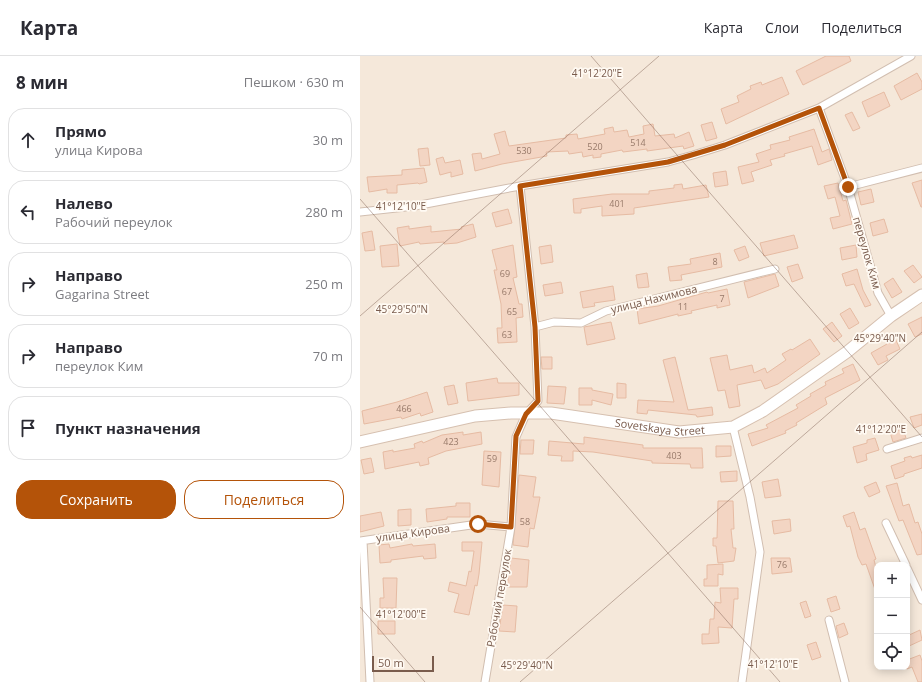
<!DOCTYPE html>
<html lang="ru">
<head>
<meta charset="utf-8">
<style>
  :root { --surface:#fff; --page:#f2f2f3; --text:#2b2b33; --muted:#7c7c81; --line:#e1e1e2; --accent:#b45309 }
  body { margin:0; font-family:"Open Sans",sans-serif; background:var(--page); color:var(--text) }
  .controls { position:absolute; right:12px; bottom:12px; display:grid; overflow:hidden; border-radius:8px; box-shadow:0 2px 10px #0003 }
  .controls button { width:36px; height:36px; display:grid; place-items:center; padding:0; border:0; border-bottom:1px solid var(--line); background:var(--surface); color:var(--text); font:20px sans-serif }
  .scale { position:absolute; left:12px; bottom:10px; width:62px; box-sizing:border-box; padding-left:4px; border:2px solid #7a5c4d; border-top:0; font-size:11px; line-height:14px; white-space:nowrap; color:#7a5c4d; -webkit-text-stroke:3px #fffaf3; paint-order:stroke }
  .stop { position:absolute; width:12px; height:12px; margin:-9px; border:3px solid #b45309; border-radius:50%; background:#fff }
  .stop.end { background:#b45309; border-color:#fff; box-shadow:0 1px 4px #0008 }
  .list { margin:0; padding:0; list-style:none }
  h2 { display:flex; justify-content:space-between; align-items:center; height:52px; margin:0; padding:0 16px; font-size:17px }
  h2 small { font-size:13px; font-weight:400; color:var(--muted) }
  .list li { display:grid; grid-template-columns:26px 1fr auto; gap:12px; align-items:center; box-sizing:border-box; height:64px; margin:0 8px 8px; padding:0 8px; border:1px solid var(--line); border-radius:16px }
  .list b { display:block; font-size:15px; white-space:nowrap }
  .list p { margin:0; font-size:13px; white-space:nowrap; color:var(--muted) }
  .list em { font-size:13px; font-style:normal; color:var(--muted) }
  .actions { display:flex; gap:8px; padding:12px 16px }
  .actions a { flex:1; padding:9px 0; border:1px solid var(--accent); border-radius:16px; text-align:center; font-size:14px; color:var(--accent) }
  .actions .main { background:var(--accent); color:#fff }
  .icon { flex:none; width:22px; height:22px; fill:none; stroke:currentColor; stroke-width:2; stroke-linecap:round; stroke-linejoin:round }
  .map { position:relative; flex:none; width:562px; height:626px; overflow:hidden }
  header { display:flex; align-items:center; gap:24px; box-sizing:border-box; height:56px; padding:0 20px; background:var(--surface); border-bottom:1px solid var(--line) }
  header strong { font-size:19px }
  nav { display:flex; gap:22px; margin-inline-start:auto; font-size:14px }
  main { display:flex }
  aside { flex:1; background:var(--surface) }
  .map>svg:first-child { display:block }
  .residential { fill:#f5e8da; fill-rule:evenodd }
  .building { fill:#f3d5c3; stroke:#e6bba3 }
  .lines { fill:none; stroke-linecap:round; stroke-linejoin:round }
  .street-casing { stroke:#d1beb0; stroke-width:9 }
  .secondary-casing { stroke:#d6c0b0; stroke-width:13 }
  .street { stroke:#fff; stroke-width:7 }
  .secondary { stroke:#fff; stroke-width:11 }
  .route { stroke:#b45309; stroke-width:5 }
  .ticks { fill:none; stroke:#7a5c4d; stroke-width:1; stroke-opacity:0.45 }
  .labels { text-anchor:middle; stroke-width:3.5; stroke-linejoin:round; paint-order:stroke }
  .number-label { font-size:9px; fill:#987a6a }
  .street-label { font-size:11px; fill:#7a5c4d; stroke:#fffaf3 }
  .ticks-label { font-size:10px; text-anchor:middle; fill:#7a5c4d; stroke:#fffaf3; stroke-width:3.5; stroke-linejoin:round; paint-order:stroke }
</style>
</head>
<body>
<header>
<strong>Карта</strong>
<nav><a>Карта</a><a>Слои</a><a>Поделиться</a></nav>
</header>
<main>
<aside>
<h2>8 мин<small>Пешком · 630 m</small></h2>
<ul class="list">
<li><svg class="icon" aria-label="ahead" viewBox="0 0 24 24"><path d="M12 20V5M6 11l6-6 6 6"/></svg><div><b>Прямо</b><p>улица Кирова</p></div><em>30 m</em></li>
<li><svg class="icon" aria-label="left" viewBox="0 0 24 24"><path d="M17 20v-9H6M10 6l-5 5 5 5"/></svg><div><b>Налево</b><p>Рабочий переулок</p></div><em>280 m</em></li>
<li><svg class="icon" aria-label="right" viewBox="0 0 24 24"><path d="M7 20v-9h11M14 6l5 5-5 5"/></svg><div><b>Направо</b><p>Gagarina Street</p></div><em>250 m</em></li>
<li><svg class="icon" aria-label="right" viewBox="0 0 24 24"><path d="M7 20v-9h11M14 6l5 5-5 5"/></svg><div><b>Направо</b><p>переулок Ким</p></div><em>70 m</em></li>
<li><svg class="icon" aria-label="arrive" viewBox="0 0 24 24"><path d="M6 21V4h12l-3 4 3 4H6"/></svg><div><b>Пункт назначения</b></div></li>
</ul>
<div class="actions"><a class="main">Сохранить</a><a>Поделиться</a></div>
</aside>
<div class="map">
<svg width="562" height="626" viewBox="0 0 562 626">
  <rect width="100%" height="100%" fill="#fdf6ec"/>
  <path class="residential" d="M0,0h562v626h-562zM517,509h30v102h-30z"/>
  <path class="building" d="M466,0h23l2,5 -48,24 -7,-14z
    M557,17l5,9v7l-21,11 -7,-14z
    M422,21l7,17 -63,30 -5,-15 18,-7 -2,-6 14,-7 -1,-3 11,-4 1,3z
    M524,36l6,14 -22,11 -6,-15z
    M492,56l8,16 -7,3 -8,-16z
    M352,66l5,16 -11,3 -5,-16z
    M293,68l2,12 19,-2 1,4 14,-6 5,14 -10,3 -1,-3 -36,5v-2l-24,3 -1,-2 -21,4v3l-8,1v-3l-10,2 -1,-5 -13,2 -1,-3 -22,1 1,4 -45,8 -27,7 -3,-17 9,-1 1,6 18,-5 -6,-20 11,-3 4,15 57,-8v-3l11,-1 1,5 27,-5 -1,-5 9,-2 1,5 13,-2 2,7 15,-3 -1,-8z
    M454,73l8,23 7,-3 3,11 -14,5 -6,-19 -28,8 1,2 -15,4 2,5 -21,7 3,9 -12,3 -4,-17 21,-5 -3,-8 15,-5 -1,-4 20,-5 -1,-3z
    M68,92l2,17 -10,1 -2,-17z
    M83,101l2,6 15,-3 3,14 -12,3v-5l-11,3 -4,-16z
    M64,112l3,14 -8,2 -1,-1 -21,2v8h-10v-4l-18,3 -2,-15 35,-2v-5z
    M366,115l2,14 -13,2 -2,-14z
    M562,124v27h-1l-9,-24z
    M478,127l5,18 3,-1 6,24 -19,5 -3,-11 10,-2 -5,-19 -7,2 -4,-13z
    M322,128l1,5 23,-4 3,12 -75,11v6l-32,2v-10l-21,3v4h-7l-1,-14 39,-5h37v-3l25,-3v-3z
    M511,133l3,13 -13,3 -3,-13z
    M148,153l4,14 -16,4 -4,-14z
    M524,163l4,13 -15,4 -3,-13z
    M113,168l3,13 -19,6 -13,1v-2l-24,2 -1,-2 -19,4 -3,-18 12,-2v3l22,-3v6l31,-3 -1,-2z
    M12,175l3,19 -10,1 -3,-18z
    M434,179l4,13 -34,8 -4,-13z
    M37,188l2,22 -17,1 -2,-21z
    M153,189l4,32 -4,1 6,26h3l1,13 -7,1 1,24 -19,1 -1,-15h5l-1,-24 -7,-34h3l-5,-20z
    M191,189l2,17 -12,2 -2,-17z
    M496,189l1,12 -15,3 -2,-12z
    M385,190l4,11 -10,4 -5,-11z
    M360,197l2,14 -41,8 1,5 -12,1 -2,-14 23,-3 -1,-5z
    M438,208l5,14 -11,4 -5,-15z
    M553,209l9,12 -8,6 -10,-12z
    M497,213l6,21 8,15 -6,2 -11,-23 -8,2 -4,-12z
    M287,217l2,14 -11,1 -2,-13z
    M415,218l4,12 -31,12 -4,-16z
    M533,222l9,14 -10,6 -8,-14z
    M201,226l2,11 -18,3 -2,-11z
    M253,230l2,14 -21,3 1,3 -12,2 -3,-16z
    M367,233l3,16 -13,3v-3l-26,6 1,2 -14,3v-2l-39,10 -2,-15 21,-3 49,-14 1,1z
    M490,252l9,15 -10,6 -9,-15z
    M562,261v17l-7,3 -7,-13z
    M251,266l4,17 -28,6 -3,-18z
    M472,266l10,14 -8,6 -11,-13z
    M534,280l6,13 -14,7 2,4 -10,5 -7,-12 16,-9 -2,-4z
    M450,283l10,15 -42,30 -13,5 -4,-9 -24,5 3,21 -11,2 -4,-18 -7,1 -8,-33 17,-3 3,15 22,-5 2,8 11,-5 2,5 19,-13 -4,-6 9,-5 1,1z
    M181,301h11v12h-10z
    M315,301l13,53 24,-3 1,8 -16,2 -1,-2 -48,-5 -1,4 -10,-1 1,-13 36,2 -11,-42z
    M493,308l7,16 -35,18 2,6 -31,19 1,2 -12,6 1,2 -34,13 -4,-12 20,-6 -2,-3 32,-17 -2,-3 15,-9 -1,-2 16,-9 -1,-3 19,-9 -2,-4z
    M137,322l1,5h21v12l-51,6 -2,-18z
    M257,327l9,1v14h-9z
    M94,329l4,18 -10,2 -4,-18z
    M188,330l18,1 -2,17 -17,-1z
    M219,332h13v2l21,4 -2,11 -19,-5v5h-13z
    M67,336l6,20 -12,4 -1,-3 -18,6 -1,-2 -37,7 -2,-13 35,-9z
    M562,358v11l-8,3 -4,-11z
    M543,373l3,9 -13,4 -3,-10z
    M103,376v3l18,-3 1,12 -36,7 -18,7 1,6 -9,2 -1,-4 -34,7 -2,-17 10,-2v2l22,-4 -1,-4 8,-3 1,2 19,-8z
    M224,381l59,8v3h59l1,20h-12l-1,-4 -38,-1v-2l-59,-9 -20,-1v10h-12l1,-5 -14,-1 1,-14 35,3z
    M515,382l4,12 -13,4 1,6 -10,3 -4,-16 14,-4v-3z
    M161,384h13l-1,14h-13z
    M356,390h15v10l-15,1z
    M124,395l17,1 -2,35 -17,-2z
    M562,399v13l-18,6v2l-9,3 -4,-13 14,-5 -1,-3 7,-2 1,2z
    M11,402l3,14 -10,2 -3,-14z
    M377,415v10l-16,1 -1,-10z
    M159,419l17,2 -3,20h7l-6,32 -4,-1 -2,19 -15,-2z
    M418,423l3,17 -16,2 -3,-16z
    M516,426l4,10 -11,5 -5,-10z
    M537,427l6,23 6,-2 6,19 3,-1 4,12v20l-5,1 -14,-35 -4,1 -13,-35z
    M358,445h15l1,28h-3l2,19h3l-2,13 -16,2 -2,-17h-3v-8h4z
    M96,447h14v14h-23v2l-20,3 -1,-13 30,-3z
    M51,453v16l-13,1v-16z
    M21,456l3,14 -24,6v-16z
    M494,456l6,18 5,-2 11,31 -2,1 3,11v24l-11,-31 -4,1 -4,-8 -8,-31 -3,1 -4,-11z
    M430,463l1,12 -17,3 -2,-13z
    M102,486h20l-3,32 -2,12 -2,-1 -6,30 -15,-3 5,-18 -11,-3 2,-9 16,4 3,-15 2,1 3,-21h-12z
    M29,488l1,4 22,-4 1,2 22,-2 1,14 -12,1 -1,-3 -32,4v2l-11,1 -1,-18z
    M151,502l18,2 -2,27h-20z
    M411,502h19l2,14 -20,2z
    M363,508v11l-5,-1v12h-14v-7h3v-14z
    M23,522h14l-1,30h-16v-10h4z
    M360,532h18v11h-4l-2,29 -14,-1 1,16 -17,1v-10h7l1,-15h4l1,-17 6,1z
    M476,540l4,13 -9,3 -4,-13z
    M446,545l5,15 -6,2 -5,-15z
    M143,549l14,1 -2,26 -16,-1z
    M18,565h17v13h-17z
    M484,567l4,11 -9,4 -3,-12z
    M560,574l2,10 -15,7v-11z
    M456,586l5,15 -9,3 -5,-15z
    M560,599l2,6v21h-4l-6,-15 -5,2v-9z"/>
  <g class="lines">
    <defs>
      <path id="street" d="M459,52l29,79 30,106 13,23
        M488,131l74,-19
        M0,156l55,-6 105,-20 148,-24 25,-7 32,-10 94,-37 92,-52
        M175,271l19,-5 27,1 25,-12 169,-42
        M373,371l17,70 10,55 -18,130
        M527,393l35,-11
        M526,467l20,42
        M0,485l118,-17 33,3
        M3,485l7,141
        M547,512l15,32
        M469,564l16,62
        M125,626l26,-155 5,-90 10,-23 12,-13 -3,-74 -15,-141"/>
      <g id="secondary">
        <path id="s1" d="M0,386l115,-26 36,-3h40l128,19 54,-5 30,-16 84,-59 44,-36 31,-21"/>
      </g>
    </defs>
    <use href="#street" class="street-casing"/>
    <use href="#secondary" class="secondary-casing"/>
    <use href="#street" class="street"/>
    <use href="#secondary" class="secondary"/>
  </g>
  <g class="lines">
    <path class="route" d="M118,468l33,3 5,-91 10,-22 12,-13 -3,-74 -15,-141 148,-24 57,-17 94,-37 29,79"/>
  </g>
  <path class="ticks" d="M231,0l331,381M0,143l420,483M0,260l299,-260M0,551l65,75M160,626l402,-350"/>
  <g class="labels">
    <g class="number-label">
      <text x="278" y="90">514</text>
      <text x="235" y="94">520</text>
      <text x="164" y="98">530</text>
      <text x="257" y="151">401</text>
      <text x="355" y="209">8</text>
      <text x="145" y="221">69</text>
      <text x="147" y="239">67</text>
      <text x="362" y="246">7</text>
      <text x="323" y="254">11</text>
      <text x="152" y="259">65</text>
      <text x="147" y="282">63</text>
      <text x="44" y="356">466</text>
      <text x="91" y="389">423</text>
      <text x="314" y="403">403</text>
      <text x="132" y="406">59</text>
      <text x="165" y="469">58</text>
      <text x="422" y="512">76</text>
    </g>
    <g class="street-label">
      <text transform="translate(507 197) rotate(74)" y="4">переулок Ким</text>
      <text transform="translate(294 243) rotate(-14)" y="4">улица Нахимова</text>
      <text dy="4" stroke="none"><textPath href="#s1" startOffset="304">Sovetskaya Street</textPath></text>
      <text transform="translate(53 477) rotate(-8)" y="4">улица Кирова</text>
      <text transform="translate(139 542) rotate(-80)" y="4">Рабочий переулок</text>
    </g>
  </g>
  <g class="ticks-label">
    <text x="237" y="21">41°12'20"E</text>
    <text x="41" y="154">41°12'10"E</text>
    <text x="42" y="257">45°29'50"N</text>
    <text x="520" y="286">45°29'40"N</text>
    <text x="521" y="377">41°12'20"E</text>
    <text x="41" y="562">41°12'00"E</text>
    <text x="413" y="612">41°12'10"E</text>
    <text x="167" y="613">45°29'40"N</text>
  </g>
</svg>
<div class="controls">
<button>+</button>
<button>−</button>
<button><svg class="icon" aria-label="locate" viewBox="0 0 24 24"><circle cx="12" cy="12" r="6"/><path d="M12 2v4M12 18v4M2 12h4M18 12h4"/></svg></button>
</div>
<div class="scale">50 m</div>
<div class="stop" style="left:118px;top:468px"></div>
<div class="stop end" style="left:488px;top:131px"></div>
</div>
</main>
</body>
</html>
